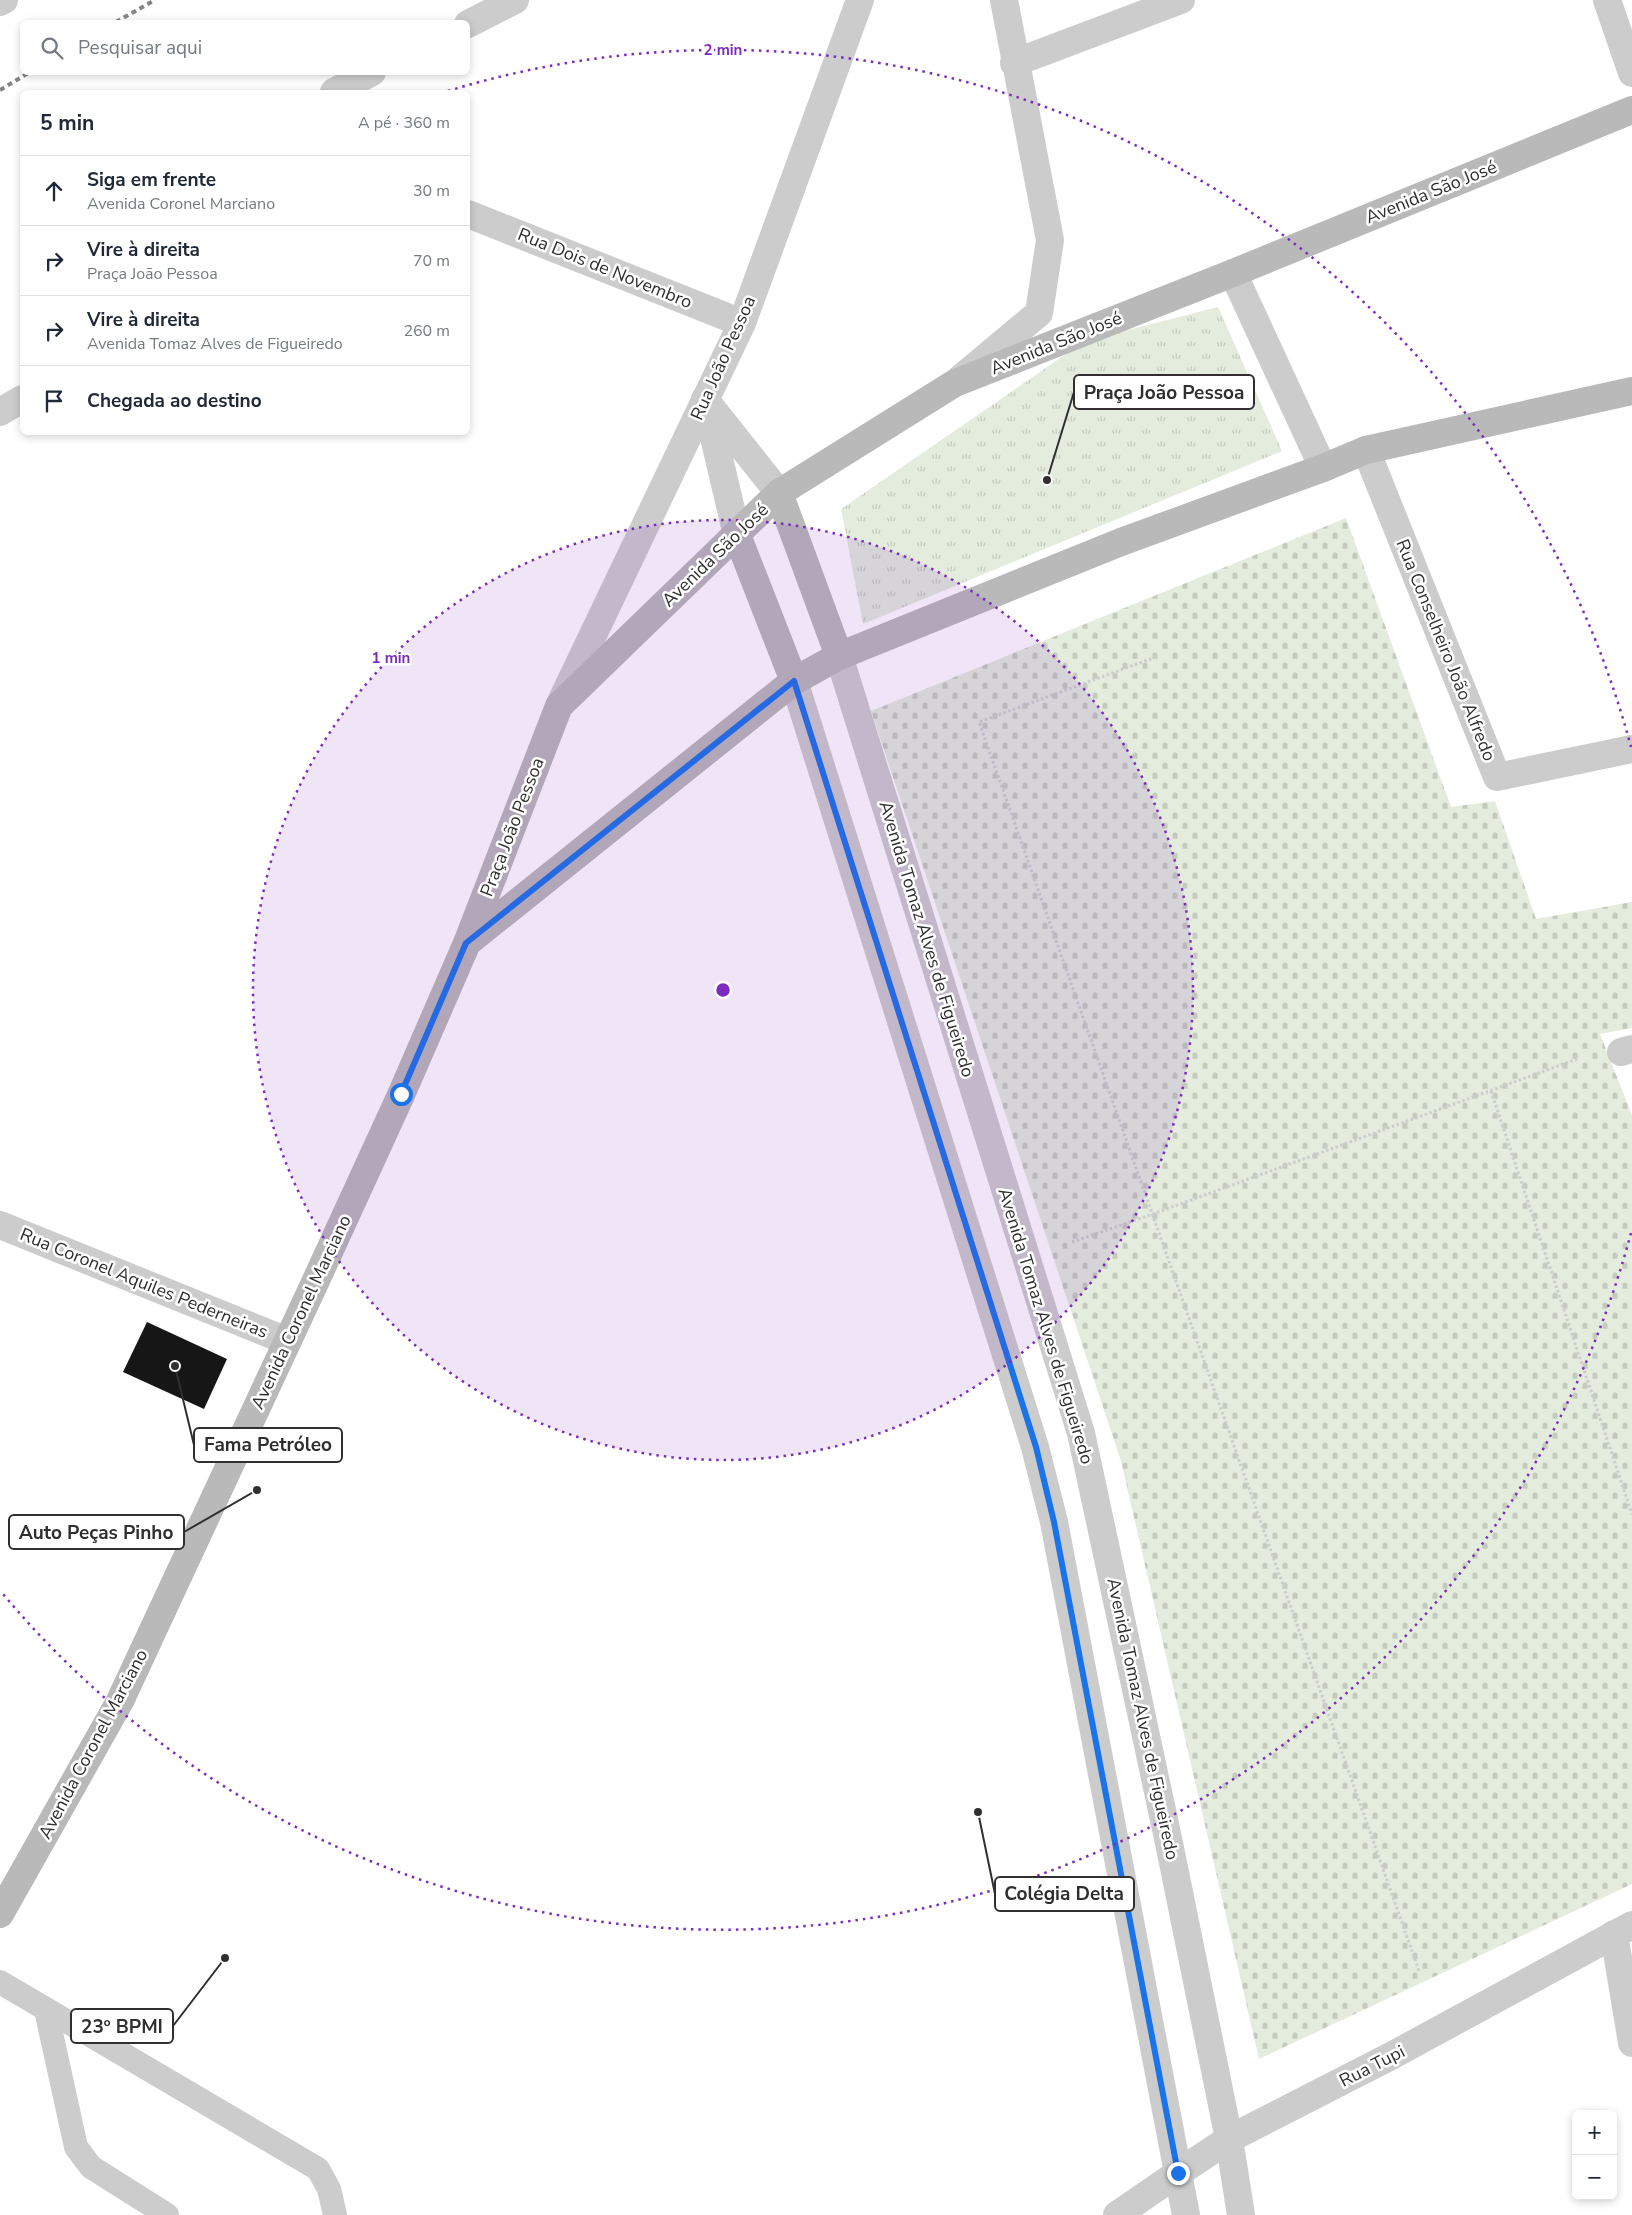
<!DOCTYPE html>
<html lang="pt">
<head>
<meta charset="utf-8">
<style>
  :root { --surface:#fff; --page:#f6f6f7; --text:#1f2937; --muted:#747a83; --line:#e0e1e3 }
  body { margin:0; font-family:"Nunito Sans",sans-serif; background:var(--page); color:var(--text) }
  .controls { position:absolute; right:15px; bottom:15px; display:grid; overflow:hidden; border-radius:8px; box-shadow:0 2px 8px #0003 }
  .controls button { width:45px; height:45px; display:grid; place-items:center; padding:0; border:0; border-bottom:1px solid var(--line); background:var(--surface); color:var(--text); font:25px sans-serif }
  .stop { position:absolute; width:15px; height:15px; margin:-11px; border:4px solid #1a73e8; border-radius:50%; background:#fff }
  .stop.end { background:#1a73e8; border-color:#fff; box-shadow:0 1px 5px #0008 }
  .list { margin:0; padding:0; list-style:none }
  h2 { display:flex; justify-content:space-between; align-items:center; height:65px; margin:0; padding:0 20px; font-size:21px }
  h2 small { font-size:16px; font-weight:400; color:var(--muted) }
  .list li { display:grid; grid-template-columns:32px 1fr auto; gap:15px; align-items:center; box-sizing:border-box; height:70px; padding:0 20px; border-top:1px solid var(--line) }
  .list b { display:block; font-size:19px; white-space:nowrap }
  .list p { margin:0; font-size:16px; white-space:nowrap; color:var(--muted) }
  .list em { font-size:16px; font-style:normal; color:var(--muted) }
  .icon { flex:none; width:28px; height:28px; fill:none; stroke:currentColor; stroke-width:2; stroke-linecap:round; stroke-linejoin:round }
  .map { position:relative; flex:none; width:1632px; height:2215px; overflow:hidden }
  .search { position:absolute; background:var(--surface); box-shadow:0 2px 8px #0003; left:20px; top:20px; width:450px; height:55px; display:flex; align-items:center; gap:12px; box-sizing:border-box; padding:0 18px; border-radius:8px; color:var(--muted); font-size:19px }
  .panel { position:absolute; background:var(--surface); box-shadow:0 2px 8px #0003; left:20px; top:90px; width:450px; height:345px; border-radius:8px }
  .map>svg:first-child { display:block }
  .cemetery { fill:url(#cemetery-stones) }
  .park { fill:url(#park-tufts) }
  .building { fill:#161616 }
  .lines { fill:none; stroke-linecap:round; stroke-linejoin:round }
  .path { stroke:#ccc; stroke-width:3; stroke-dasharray:2.5 2.5; stroke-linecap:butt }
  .service { stroke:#ccc; stroke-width:24 }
  .minor { stroke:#ccc; stroke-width:28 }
  .tertiary { stroke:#ccc; stroke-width:28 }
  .secondary { stroke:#b9b9b9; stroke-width:28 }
  .rail { stroke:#848484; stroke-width:4; stroke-dasharray:5 4; stroke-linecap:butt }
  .route { stroke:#1a73e8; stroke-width:6 }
  .ring { fill:none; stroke:#7b2cbf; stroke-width:2.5; stroke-dasharray:2.5 5 }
  .labels { text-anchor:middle; stroke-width:5; stroke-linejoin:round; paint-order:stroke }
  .street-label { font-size:18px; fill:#2f2f2f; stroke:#fff }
  .centre { fill:#7b2cbf; stroke:#fff; stroke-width:2.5 }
  .ring-label { font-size:15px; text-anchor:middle; font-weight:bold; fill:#7b2cbf; stroke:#fff; stroke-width:5; stroke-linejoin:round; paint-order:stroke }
  .leader { fill:none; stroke:#2f2f2f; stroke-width:2 }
  .callout-dot { fill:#2f2f2f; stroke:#fff; stroke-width:2 }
  .callout { fill:#fff; stroke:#2f2f2f; stroke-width:2 }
  .callout-label { font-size:19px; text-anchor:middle; font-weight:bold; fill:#2f2f2f }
</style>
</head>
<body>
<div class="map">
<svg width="1632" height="2215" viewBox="0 0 1632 2215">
  <defs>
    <pattern id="cemetery-stones" width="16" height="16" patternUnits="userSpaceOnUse" patternTransform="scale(1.25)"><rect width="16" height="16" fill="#e4ecdd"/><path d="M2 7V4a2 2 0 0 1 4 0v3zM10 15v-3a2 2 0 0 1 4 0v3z" fill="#c4cbbe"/></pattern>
    <pattern id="park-tufts" width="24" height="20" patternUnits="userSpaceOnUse" patternTransform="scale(1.25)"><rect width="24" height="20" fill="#e4ecdd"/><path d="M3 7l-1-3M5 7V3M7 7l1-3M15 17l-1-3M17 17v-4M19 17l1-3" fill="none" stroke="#c4cbbe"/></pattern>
  </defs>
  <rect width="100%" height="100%" fill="#fff"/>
  <path class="cemetery" d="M1346,518l105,289 44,-6 41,118 96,-17v126l-32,6 32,81v769l-373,175 -138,-598 -250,-750z"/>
  <path class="park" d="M1218,307l64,144 -419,173 -22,-115 244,-168z"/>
  <path class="building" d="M147,1322l80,37 -23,50 -81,-37z"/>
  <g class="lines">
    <path class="path" d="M1156,657l-177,65 440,1249
      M1491,1091l141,423
      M1072,1242l81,-28 424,-155"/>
    <path class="service" d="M0,1982l318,187 11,20 6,26
      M46,2010l30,137 15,20 76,48"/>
    <path class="minor" d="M1607,0l25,73
      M0,2l4,-2
      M468,24l47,-24
      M1014,63l167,-63
      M334,92l38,-20
      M468,214l274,109
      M1233,273l90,195
      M960,379l79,-66 11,-73 -46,-240
      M705,399l32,136
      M710,406l69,87
      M0,412l22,-13
      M1366,450l131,327 135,-28
      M560,704l182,-381 118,-323
      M1621,1052l11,-3
      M0,1225l287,116
      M1614,1934l18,109
      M1117,2215l61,-42"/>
    <path class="tertiary" d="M839,656l242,777 88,410 60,296 12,76
      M794,681l241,766 19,75 132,693
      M1178,2173l51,-34 162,-83 241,-131"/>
    <path class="secondary" d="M779,493l60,163
      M737,535l57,146
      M468,942l326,-261 45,-25 282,-114 202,-74 43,-18 266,-59
      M0,1914l120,-213 198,-425 83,-181 66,-152 92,-237 220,-213 176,-110 278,-110 399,-163"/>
    <path class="rail" d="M116,22l39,-22
      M0,90l30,-18"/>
  </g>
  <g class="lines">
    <path class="route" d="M401,1094l65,-151 328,-262 242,766 18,75 124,651"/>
  </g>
  <circle cx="723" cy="990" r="470" fill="#7b2cbf" fill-opacity=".12"/>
  <g class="ring">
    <circle cx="723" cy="990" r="470"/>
    <path d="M1631 1233A940 940 0 0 1 3 1594M448 91A940 940 0 0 1 1631 747"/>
  </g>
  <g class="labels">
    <g class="street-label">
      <text transform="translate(1431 192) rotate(-22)" y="6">Avenida São José</text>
      <text transform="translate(605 268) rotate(22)" y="6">Rua Dois de Novembro</text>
      <text transform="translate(1056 343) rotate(-22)" y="6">Avenida São José</text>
      <text transform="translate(723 358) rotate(-66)" y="6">Rua João Pessoa</text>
      <text transform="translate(715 555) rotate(-44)" y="6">Avenida São José</text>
      <text transform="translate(1446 650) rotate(68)" y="6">Rua Conselheiro João Alfredo</text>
      <text transform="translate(512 827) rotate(-69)" y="6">Praça João Pessoa</text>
      <text transform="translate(927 939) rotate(73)" y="6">Avenida Tomaz Alves de Figueiredo</text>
      <text transform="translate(144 1283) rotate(22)" y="6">Rua Coronel Aquiles Pederneiras</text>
      <text transform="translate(301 1312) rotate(-65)" y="6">Avenida Coronel Marciano</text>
      <text transform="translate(1046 1326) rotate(73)" y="6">Avenida Tomaz Alves de Figueiredo</text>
      <text transform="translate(1143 1719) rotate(78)" y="6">Avenida Tomaz Alves de Figueiredo</text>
      <text transform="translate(93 1744) rotate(-62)" y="6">Avenida Coronel Marciano</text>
      <text transform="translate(1372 2066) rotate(-27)" y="6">Rua Tupi</text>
    </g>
  </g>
  <circle cx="723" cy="990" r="8" class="centre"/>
  <g class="ring-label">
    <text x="723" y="55">2 min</text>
    <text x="391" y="663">1 min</text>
  </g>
  <path class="leader" d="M1047 480L1074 392M175 1366L194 1445M257 1490L184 1532M978 1812L995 1894M225 1958L173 2026"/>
  <g class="callout-dot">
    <circle cx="1047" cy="480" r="5"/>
    <circle cx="175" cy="1366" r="5"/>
    <circle cx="257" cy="1490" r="5"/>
    <circle cx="978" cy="1812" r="5"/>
    <circle cx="225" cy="1958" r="5"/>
  </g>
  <g class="callout">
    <rect x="1074" y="375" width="180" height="34" rx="5"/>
    <rect x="194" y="1428" width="148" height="34" rx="5"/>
    <rect x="9" y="1515" width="175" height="34" rx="5"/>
    <rect x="995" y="1877" width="139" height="34" rx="5"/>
    <rect x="71" y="2009" width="102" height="34" rx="5"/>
  </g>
  <g class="callout-label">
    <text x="1164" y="399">Praça João Pessoa</text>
    <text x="268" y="1451">Fama Petróleo</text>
    <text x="96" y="1539">Auto Peças Pinho</text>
    <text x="1064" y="1900">Colégia Delta</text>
    <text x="122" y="2033">23º BPMI</text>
  </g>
</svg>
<div class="controls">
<button>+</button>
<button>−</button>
</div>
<div class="stop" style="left:401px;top:1094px"></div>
<div class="stop end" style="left:1178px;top:2173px"></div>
<div class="search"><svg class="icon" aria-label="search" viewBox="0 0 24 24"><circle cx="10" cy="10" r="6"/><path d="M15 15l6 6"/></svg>Pesquisar aqui</div>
<section class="panel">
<h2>5 min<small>A pé · 360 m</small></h2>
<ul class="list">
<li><svg class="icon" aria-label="ahead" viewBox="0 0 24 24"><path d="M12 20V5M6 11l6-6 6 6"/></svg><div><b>Siga em frente</b><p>Avenida Coronel Marciano</p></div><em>30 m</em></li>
<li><svg class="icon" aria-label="right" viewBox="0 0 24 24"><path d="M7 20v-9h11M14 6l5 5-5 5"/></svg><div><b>Vire à direita</b><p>Praça João Pessoa</p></div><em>70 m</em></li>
<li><svg class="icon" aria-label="right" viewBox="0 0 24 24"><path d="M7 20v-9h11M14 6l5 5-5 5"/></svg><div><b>Vire à direita</b><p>Avenida Tomaz Alves de Figueiredo</p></div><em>260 m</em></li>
<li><svg class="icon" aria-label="arrive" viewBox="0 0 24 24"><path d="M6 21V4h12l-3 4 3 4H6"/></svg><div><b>Chegada ao destino</b></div></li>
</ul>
</section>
</div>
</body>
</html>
